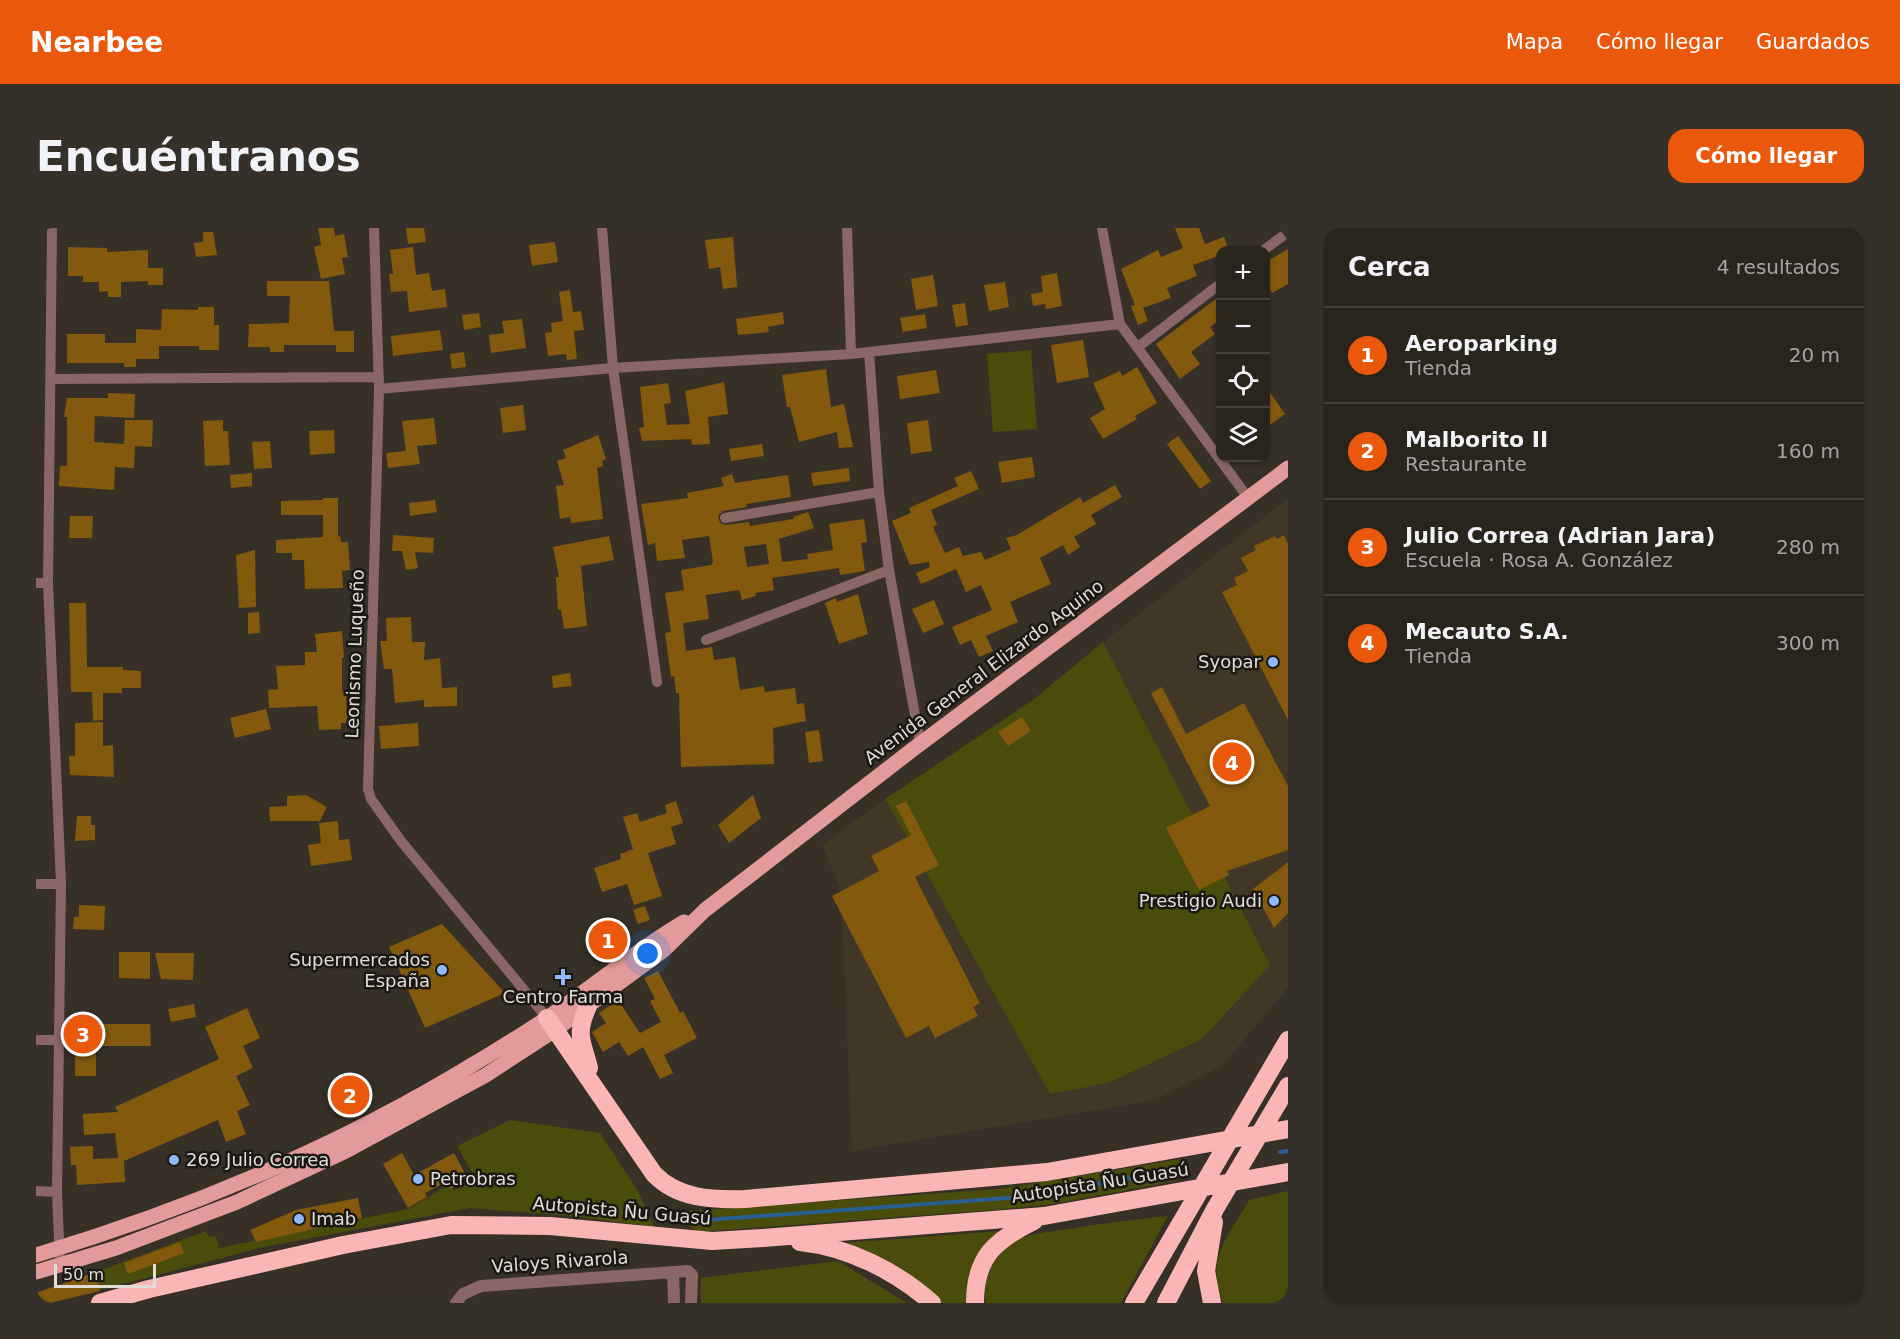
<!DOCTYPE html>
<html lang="es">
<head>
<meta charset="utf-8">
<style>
  :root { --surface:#29241c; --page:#353029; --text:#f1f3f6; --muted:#a5a4a3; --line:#45413b; --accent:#ea580c }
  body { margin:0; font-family:"DejaVu Sans",sans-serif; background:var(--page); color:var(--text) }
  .controls { position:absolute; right:18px; top:18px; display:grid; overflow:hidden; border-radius:12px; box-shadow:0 2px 4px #0004 }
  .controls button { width:54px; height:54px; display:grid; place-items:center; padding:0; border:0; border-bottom:2px solid var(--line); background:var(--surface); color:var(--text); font:30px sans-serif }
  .scale { position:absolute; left:18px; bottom:15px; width:102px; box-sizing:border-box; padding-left:6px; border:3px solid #e0dcd6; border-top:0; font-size:16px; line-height:21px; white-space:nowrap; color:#e0dcd6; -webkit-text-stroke:4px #1b1814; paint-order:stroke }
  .you { position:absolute; left:612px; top:726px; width:21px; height:21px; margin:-15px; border:4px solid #fff; border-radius:50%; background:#1a73e8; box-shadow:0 0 0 9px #1a73e833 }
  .badge { display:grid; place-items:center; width:39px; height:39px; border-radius:50%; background:var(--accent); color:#fff; font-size:20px; font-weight:700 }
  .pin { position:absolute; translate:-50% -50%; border:3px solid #fff; box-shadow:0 2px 6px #0006 }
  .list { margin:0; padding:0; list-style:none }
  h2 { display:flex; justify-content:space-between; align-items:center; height:78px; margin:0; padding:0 24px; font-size:26px }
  h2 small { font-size:20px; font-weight:400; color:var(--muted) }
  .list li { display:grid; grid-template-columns:39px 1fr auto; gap:18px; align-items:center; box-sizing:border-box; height:96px; padding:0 24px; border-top:2px solid var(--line) }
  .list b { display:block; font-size:22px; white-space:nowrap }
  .list p { margin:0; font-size:20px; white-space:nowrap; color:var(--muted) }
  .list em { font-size:20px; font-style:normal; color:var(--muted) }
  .icon { flex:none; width:33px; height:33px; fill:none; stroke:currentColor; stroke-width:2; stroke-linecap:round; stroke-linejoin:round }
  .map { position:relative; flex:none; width:1252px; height:1075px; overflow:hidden; border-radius:18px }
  header { display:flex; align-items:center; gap:36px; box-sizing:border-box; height:84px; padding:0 30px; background:var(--accent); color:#fff }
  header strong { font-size:28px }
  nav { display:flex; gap:33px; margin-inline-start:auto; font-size:21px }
  .intro { display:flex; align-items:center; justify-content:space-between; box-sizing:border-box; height:144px; padding:0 36px }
  h1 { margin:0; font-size:42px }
  .button { padding:15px 27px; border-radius:18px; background:var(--accent); color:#fff; font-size:21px; font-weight:700 }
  main { display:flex; gap:36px; padding:0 36px }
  aside { flex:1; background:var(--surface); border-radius:18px; box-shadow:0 2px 4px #0004 }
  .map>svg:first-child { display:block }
  .industrial { fill:#413727 }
  .green { fill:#4a4c0c }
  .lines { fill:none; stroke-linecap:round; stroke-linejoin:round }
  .stream { stroke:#2a5f91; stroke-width:4 }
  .building { fill:#83590e; fill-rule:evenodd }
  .minor { stroke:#8a6766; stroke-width:10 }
  .tertiary { stroke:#8a6766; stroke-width:12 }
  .primary { stroke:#e29b9a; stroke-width:15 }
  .motorway { stroke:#fab6b4; stroke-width:18 }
  .poi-dot { fill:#90b8fd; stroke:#1b1814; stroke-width:2 }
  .labels { text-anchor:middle; stroke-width:5; stroke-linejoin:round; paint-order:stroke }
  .street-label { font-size:18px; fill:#e0dcd6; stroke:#1b1814 }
  .poi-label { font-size:18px; fill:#e0dcd6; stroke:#1b1814; text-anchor:end }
</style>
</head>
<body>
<header>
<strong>Nearbee</strong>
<nav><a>Mapa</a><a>Cómo llegar</a><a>Guardados</a></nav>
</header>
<div class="intro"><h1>Encuéntranos</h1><a class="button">Cómo llegar</a></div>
<main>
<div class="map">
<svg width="1252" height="1075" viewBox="0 0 1252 1075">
  <rect width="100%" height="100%" fill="#373026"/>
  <path class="industrial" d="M1252,271v488l-66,79 -67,34 -303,51 -11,-262 -19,-44 63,-46 165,295 220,-129 -167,-323z"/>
  <path class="green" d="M995,122l6,79 -44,3 -6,-78z
    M1067,414l167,323 -68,74 -94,44 -58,11 -165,-295 148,-99z
    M474,892l90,13 38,58 16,36 -83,-11 -101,-8 -206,39 -164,43 -4,-18 110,-41 3,6 7,-1 3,12 190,-39 40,-25 5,7 22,-12 -19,-33z
    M1151,930l-10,23 -125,23 -46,5 -309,23 -8,-6 -3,-11 3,-4 310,-22z
    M1252,963v112h-65c-18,-48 6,-66 26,-103z
    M1132,988l-47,87h-135c-5,-23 10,-52 31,-63 13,-7 30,-8 45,-10 35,-6 70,-10 106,-14z
    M965,1003l-32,72h-27l-21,-19 -78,-41z
    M802,1033l69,42h-206v-25z"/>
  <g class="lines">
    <path class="stream" d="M1244,924l8,-1
      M656,993l331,-24 155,-27"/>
  </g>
  <path class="building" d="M282,0h16l1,8 9,-2 4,23 -6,1 3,16 -24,5 -7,-32 7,-2z
    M370,0h18l2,14 -18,2z
    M1139,0h24l6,16 19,-7 5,13h-8v5l-28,10 4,11 -30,12 4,10 -28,10 5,13 -10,4 -7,-19 4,-1 -14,-36 37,-19 3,7 22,-9z
    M167,4h10l4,23 -21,2 -2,-14 9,-1z
    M697,9l4,50 -14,2 -3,-22 -11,2 -4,-29z
    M519,14l3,20 -26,4 -3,-21z
    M32,19l39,1v4l41,-2v18h15v17h-15v-4l-27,1v15h-13v-6l-9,1v-10h-16v-6h-15z
    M377,19l3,28 13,-2 3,18 13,-2 2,18 -38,5 -2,-21 -16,1 -2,-18h4l-3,-24z
    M1252,21v35l-16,9 -6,-12v-19z
    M1021,45l5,33 -16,3 -1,-5 -12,2 -2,-12 12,-2 -2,-16z
    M897,47l5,31 -22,4 -5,-31z
    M231,53h62l5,50h20v21h-18v-7h-52v7h-14v-5h-22l1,-23 40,-1 1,-27h-23z
    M969,54l4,25 -20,4 -5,-26z
    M534,62l3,22 8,-1 3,19 -10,1 3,28 -10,1 -1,-6 -18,2 -3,-23 7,-1 -1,-9 12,-2 -4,-29z
    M1180,71l5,6v14l-11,8 5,7 -24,18 9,12 -20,15 -24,-35z
    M929,75l3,22 -12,2 -4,-22z
    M162,79h16v18h5v25h-20v-4h-40v13h-23v8h-12v-4h-57v-29h38v9h31v-14l25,1 1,-21 36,1z
    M747,84l1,12 -16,3 1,5 -31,3 -2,-16z
    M443,85l2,14 -17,3 -2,-15z
    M889,86l2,14 -24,4 -3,-14z
    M486,91l4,29 -35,5 -2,-18 15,-2 -2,-12z
    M404,102l3,20 -50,6 -2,-20z
    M1047,112l6,37 -32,6 -6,-38z
    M428,124l2,15 -14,2 -2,-15z
    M1101,139l20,36 -22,13 2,3 -34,20 -13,-21 15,-9 -12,-26 27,-12 2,5z
    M790,141l5,38 13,-3 9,43 -14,1 -2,-16 -38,10 -9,-35h-3l-5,-32z
    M900,142l4,23 -40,6 -3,-23z
    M688,154l4,32 -20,3 2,27 -18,1 -1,-6 -49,2 -3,-13 5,-1 -4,-40 28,-4 3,20 -7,1 3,21 23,-1 -5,-33z
    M1230,159l19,27 -19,14z
    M72,165l27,1 -1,24 -39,-2 -1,26 30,2 1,-24h28l-1,27 -17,-1 -1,22 -19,-1 -1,23 -55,-4 1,-20h7v-49h-3l3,-19h41z
    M487,177l3,25 -23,3 -3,-25z
    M398,190l3,26 -20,2 3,18 -32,4 -2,-15 20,-2 -4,-30z
    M187,192v11h5l2,34 -25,1 -2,-45z
    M892,192l4,31 -21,3 -4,-31z
    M298,202l1,23 -25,2 -1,-24z
    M562,207l8,24 -4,2 1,5 -6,2 6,51 -32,4 -1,-6 -10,2 -4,-33 8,-1 -7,-24 9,-3 -3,-8z
    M1142,208l33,45 -11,8 -33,-45z
    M234,213l2,27 -18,1 -2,-27z
    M726,216l2,12 -33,5 -2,-12z
    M996,229l3,20 -33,6 -4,-21z
    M813,240l1,13 -37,5 -2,-13z
    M935,243l8,18 -48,21 6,15 -4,2 12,26 14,-6 4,9 18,-4 4,8 26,-11 -5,-11 11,-3 63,-38 3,6 32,-18 7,12 -31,18 5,9 -22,13 6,10 -12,8 -5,-10 -23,13 11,26 -41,18 8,20 -32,14 7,15 -14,6 -8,-17 -11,5 -8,-18 40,-17 -11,-25 -15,7 -10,-23 -35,15 -5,-11 14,-6 -1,-5 -19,3 -18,-44 19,-8 -2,-5 49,-22 -4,-8z
    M216,245v13l-21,2 -1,-13z
    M696,246l3,9 53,-8 3,22 -45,7 1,3 -24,4 -5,5 2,7 6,2 23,-3 1,4 44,-7 -1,-2 15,-5 6,16 -35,11 3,23 26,-3 -1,-5 26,-4 -4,-26 35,-5 3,23 -6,1 4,28 -25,4 -1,-7 -67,10 2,12 -19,3 1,3 -14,4 -3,-10 -33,5 3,24 -26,4 3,28 26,-4 2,13 21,-3 5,33 24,-4 1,6 30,-4 2,16 7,-1 2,18 -33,7 1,36 -93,3 -2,-74h-3l-2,-17 -3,1 -6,-44 6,-1 -6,-39 19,-3 -3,-20 30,-5 2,-3 -4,-26 -27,4 3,18 -28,3 -2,-18 -7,2 -7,-41 47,-6 -1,-5 37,-7 -3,-8zM730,316l3,20 -22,3 -3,-20z
    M287,270h15v38h2l1,6h7l2,28 -8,1 1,17 -38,1 -1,-29h-12v-7h-16v-13l47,-3v-22h-42v-14l42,-1z
    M399,272l2,12 -27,4 -1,-13z
    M34,288h23l-1,22h-23z
    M357,307l41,3 -1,15 -18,-1 3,16 -12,2 -4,-19h-10z
    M1248,307l4,9v176l-66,-128 15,-7 -3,-7 14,-7 -7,-13 15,-8 -2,-4 21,-10 2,3z
    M573,308l5,24 -33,6 6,60 -23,3 -3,-19h-3l-2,-33h3l-6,-30z
    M219,322l1,57 -17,1 -3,-53z
    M822,366l10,40 -29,10 -14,-41 11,-5 1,4z
    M898,372l10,24 -21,9 -11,-24z
    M33,375h17l1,64h36v3l18,1v17h-19v5h-19v27l-10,1 -1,-29h-21z
    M223,384l1,21 -12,1v-21z
    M375,389l1,25h13l-1,18 16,-2 2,30 15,-1v19l-33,1v-7l-29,3 -3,-34h-8l-4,-28h7l-1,-23z
    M306,403l2,27h-2v33h4l1,32h-6v6l-22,1 -2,-24 -48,2 -1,-18 10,-1 -2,-23 29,-1v-13h12l-2,-18z
    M534,445l2,13 -19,2 -1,-12z
    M1126,459l24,47 58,-31 44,83v64l-61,21 2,4 -30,15 -33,-62 44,-22 -59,-113z
    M230,481l5,20 -36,9 -5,-20z
    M986,489l9,14 -23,15 -10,-14z
    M67,494v24l10,-1 1,32 -44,-2 -1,-19h6v-33z
    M382,495l1,23 -38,3 -2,-23z
    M783,502l4,31 -14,2 -4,-31z
    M270,567l21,12 -7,14h-50l-1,-14 18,-1v-10z
    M717,567l8,23 -32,25 -11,-18z
    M640,573l7,22 -12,4 5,17 -28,9 14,43 -28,9 -7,-21 -25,8 -8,-24 27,-9 -1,-5 13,-5 -10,-32 14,-4 3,9 27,-9 -2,-8z
    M870,573l33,64 -24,12 65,126 -7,4 5,9 -43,22 -6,-12 -23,12 -74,-142 47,-25 -8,-15 40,-21 -15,-29z
    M41,588h14v9h4v15l-20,1z
    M302,593l1,19 10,-1 3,21 -41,6 -3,-21 13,-2 -2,-20z
    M1252,634v51l-14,15 -21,-39z
    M43,677l26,1 -1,24 -31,-1 1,-12h5z
    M609,678l5,14 -12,4 -5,-14z
    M406,696l63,69 -80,35 -36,-81z
    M83,724h31v27l-31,-1z
    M119,725h39l-1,27 -32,-1z
    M622,743l22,42 3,-2 14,27 -33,17 9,18 -13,6 -17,-32 -15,9 -9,-14 -16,10 -11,-20 14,-9 -7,-10 19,-13 22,33 21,-11 -11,-21 5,-2 -11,-21z
    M158,776l2,13 -25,5 -3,-13z
    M211,780l13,30 -17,8 10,22 -17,8 14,29 -13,6 9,23 -20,8 -8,-22 -94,41 1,21 -48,3 -1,-20h-5l-1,-18 23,-1v13l25,-1 -3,-25 -31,2 -1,-21 35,-2 -3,-5 104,-48 -14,-32z
    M39,796h75l1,22h-55v30h-21z
    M325,855l5,13 -28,11 -5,-13z
    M366,925l12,22 40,-22 14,26 -18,10 -4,-7 -21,11 2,4 -19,11 -25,-44z
    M322,970l4,20 -106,24 -6,-12 46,-20z
    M144,1014l4,11 -56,21 -4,-11z
    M60,1044l4,19 -50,12h-14v-10z"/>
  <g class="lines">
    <path class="minor" d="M16,0l-4,355 13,301 -4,308 3,73
      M338,0l5,161 -11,400 3,10 30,42 146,177
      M566,0l11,140 44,314
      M811,0l4,126
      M1066,0l18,96 129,175
      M1228,22l24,-18
      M1102,119l82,-63
      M833,124l10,140 10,78 31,173
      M15,151l328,-2
      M343,161l234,-21 238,-14 269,-30
      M689,290l154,-26
      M0,355h12
      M670,412l183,-70
      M0,656h25
      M0,812h21
      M0,963l21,1"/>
    <path class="tertiary" d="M637,1044l1,31
      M420,1075l7,-9 18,-8 207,-15 4,4 -1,28"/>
    <path class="primary" d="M0,1027c152,-45 306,-110 441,-193 23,-14 47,-28 70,-44 46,-31 89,-68 137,-96
      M0,1044l80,-24 121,-46 109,-51 140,-76 69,-45 109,-80 41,-40 207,-160 376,-282"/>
    <path class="motorway" d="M552,778c-13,29 -6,34 1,62
      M511,790l107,156c24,25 58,26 91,25l302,-27 241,-43
      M764,1014c48,5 96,29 132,61
      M64,1075l49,-14 194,-44 108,-20 99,1 162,15 51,-3 281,-22 244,-44
      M939,1075c0,-46 20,-63 59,-82
      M1098,1075l154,-263
      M1130,1075l49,-94 73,-123
      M1176,1075l-6,-32 8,-49"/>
  </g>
  <g class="poi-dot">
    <circle cx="1237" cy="434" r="6"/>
    <circle cx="1238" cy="673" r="6"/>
    <circle cx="406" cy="742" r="6"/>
    <path d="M524 740h6v6h6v6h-6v6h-6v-6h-6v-6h6z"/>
    <circle cx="138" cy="932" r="6"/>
    <circle cx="382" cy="951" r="6"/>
    <circle cx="263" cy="991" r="6"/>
  </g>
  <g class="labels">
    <g class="street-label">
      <text transform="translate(319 426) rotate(-88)" y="6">Leonismo Luqueño</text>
      <text transform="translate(948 444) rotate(-37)" y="6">Avenida General Elizardo Aquino</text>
      <text transform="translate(1064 955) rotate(-9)" y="6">Autopista Ñu Guasú</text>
      <text transform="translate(586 983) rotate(5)" y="6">Autopista Ñu Guasú</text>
      <text transform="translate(524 1034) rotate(-4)" y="6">Valoys Rivarola</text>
    </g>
    <g class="poi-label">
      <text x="1225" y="440">Syopar</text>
      <text x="1226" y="679">Prestigio Audi</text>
      <text x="394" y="738">Supermercados<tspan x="394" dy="21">España</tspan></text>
      <text x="527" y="775" text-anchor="middle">Centro Farma</text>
      <text x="150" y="938" text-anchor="start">269 Julio Correa</text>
      <text x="394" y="957" text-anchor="start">Petrobras</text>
      <text x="275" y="997" text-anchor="start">Imab</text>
    </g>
  </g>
</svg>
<div class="controls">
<button>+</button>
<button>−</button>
<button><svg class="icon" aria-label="locate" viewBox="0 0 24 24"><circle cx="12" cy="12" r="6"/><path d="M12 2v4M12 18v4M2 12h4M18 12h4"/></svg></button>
<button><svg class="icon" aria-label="layers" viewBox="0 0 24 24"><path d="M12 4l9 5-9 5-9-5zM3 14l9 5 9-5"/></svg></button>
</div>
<div class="scale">50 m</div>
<div class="you"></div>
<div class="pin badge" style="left:572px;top:712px">1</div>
<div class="pin badge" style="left:314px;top:867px">2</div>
<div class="pin badge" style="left:47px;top:806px">3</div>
<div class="pin badge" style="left:1196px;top:534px">4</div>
</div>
<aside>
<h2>Cerca<small>4 resultados</small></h2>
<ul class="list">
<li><span class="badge">1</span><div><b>Aeroparking</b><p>Tienda</p></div><em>20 m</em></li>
<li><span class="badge">2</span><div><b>Malborito II</b><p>Restaurante</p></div><em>160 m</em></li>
<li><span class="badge">3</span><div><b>Julio Correa (Adrian Jara)</b><p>Escuela · Rosa A. González</p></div><em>280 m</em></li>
<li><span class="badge">4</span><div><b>Mecauto S.A.</b><p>Tienda</p></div><em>300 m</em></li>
</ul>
</aside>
</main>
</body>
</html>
